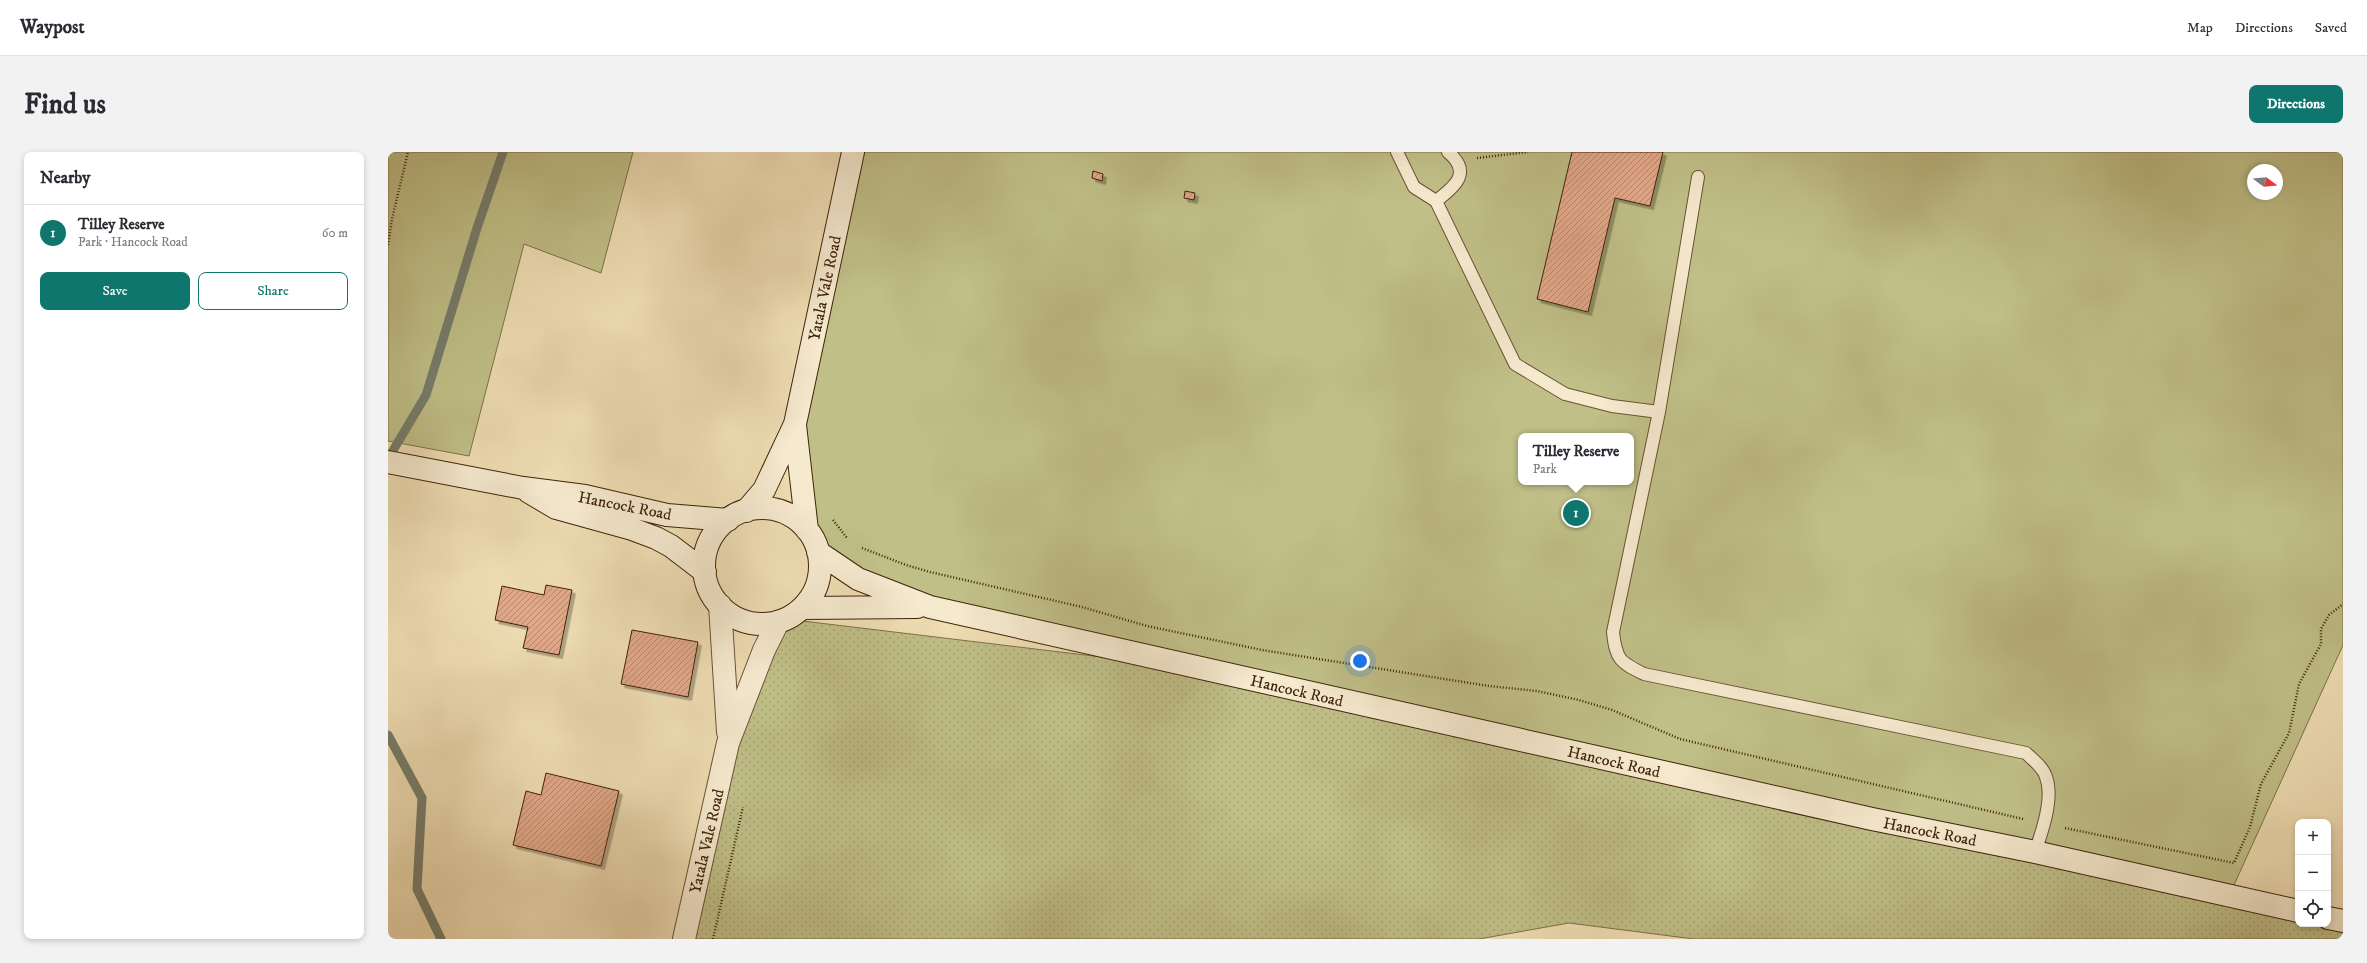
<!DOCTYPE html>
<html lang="en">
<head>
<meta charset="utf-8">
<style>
  :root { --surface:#fff; --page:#f2f2f3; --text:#2b2b33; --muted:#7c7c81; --line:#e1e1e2; --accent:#0f766e }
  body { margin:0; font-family:"IM FELL DW Pica",serif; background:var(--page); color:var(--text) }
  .controls { position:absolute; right:12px; bottom:12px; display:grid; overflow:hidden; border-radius:8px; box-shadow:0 2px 6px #0003 }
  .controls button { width:36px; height:36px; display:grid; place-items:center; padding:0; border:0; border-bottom:1px solid var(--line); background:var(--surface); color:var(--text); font:20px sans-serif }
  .compass { position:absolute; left:1859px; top:12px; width:36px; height:36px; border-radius:50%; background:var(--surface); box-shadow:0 2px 6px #0003; rotate:106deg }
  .you { position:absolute; left:972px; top:509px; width:14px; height:14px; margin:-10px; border:3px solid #fff; border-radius:50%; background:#1a73e8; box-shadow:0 0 0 6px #1a73e833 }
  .badge { display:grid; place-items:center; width:26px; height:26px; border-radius:50%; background:var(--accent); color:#fff; font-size:13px; font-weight:700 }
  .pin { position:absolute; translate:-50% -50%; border:2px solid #fff; box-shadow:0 1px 4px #0006 }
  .popup { position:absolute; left:1130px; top:281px; width:116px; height:52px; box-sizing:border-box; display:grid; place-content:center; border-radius:8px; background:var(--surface); filter:drop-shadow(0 1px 3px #0005); font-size:13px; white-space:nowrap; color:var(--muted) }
  .popup b { font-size:15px; color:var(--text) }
  .popup::after { content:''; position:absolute; left:50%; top:100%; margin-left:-8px; border:8px solid transparent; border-top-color:var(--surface) }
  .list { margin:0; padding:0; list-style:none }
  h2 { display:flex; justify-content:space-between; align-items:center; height:52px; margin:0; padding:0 16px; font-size:17px }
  h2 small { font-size:13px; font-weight:400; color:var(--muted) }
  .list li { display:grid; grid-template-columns:26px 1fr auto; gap:12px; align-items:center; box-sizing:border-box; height:56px; padding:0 16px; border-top:1px solid var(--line) }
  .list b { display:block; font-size:15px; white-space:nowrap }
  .list p { margin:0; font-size:13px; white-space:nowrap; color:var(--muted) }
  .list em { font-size:13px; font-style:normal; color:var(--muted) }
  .actions { display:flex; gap:8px; padding:12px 16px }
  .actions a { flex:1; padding:9px 0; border:1px solid var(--accent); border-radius:8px; text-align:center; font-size:14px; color:var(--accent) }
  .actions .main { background:var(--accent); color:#fff }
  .icon { flex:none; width:22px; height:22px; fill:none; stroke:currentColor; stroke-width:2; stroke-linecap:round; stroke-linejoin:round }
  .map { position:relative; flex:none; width:1955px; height:787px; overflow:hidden; border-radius:8px }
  header { display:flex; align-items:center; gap:24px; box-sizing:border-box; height:56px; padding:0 20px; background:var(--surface); border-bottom:1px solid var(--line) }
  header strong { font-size:19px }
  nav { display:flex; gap:22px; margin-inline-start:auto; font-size:14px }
  .intro { display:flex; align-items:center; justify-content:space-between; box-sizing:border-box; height:96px; padding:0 24px }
  h1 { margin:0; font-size:28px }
  .button { padding:10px 18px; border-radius:8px; background:var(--accent); color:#fff; font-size:14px; font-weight:700 }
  main { display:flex; gap:24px; padding:0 24px }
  aside { flex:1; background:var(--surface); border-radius:8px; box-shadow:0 2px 6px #0003 }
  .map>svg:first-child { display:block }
  .grass { fill:url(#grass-dots); stroke:#807048 }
  .park { fill:#c0bf88; stroke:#807048; fill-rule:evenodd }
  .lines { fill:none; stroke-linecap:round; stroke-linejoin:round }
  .stream { stroke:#767e6c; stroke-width:9 }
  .building { fill:url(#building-hatch); stroke:#402209; filter:url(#shadow) }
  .service-casing { stroke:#6c5134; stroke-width:14 }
  .tertiary-casing { stroke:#6c5134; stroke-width:24 }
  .secondary-casing { stroke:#402209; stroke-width:24 }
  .path { stroke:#402209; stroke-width:2.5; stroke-dasharray:1 2; stroke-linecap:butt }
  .service { stroke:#f5e9ce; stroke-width:12 }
  .tertiary { stroke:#f5e9ce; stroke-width:22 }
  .secondary { stroke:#f5e9ce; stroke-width:22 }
  .labels { text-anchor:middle; stroke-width:3.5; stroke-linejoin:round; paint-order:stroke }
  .street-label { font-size:16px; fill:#402209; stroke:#f5e9ce }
</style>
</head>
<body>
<header>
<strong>Waypost</strong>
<nav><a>Map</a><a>Directions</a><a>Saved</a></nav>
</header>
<div class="intro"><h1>Find us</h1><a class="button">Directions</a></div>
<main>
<aside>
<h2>Nearby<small></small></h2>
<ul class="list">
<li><span class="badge">1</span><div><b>Tilley Reserve</b><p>Park · Hancock Road</p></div><em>60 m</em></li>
</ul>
<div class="actions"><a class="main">Save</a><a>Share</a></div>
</aside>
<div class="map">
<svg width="1955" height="787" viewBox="0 0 1955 787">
  <defs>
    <pattern id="grass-dots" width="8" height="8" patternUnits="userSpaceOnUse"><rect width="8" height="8" fill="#c0bf88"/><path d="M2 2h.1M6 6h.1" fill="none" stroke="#a6a474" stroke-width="1.8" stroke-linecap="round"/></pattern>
    <pattern id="building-hatch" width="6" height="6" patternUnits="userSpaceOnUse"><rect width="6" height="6" fill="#e1a98b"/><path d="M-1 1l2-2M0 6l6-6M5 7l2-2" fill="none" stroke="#b88970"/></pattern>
    <filter id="shadow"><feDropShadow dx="3.5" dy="3.5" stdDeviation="0" flood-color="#0004"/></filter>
  </defs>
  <rect width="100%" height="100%" fill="#efddb3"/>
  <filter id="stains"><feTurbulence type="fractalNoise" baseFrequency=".005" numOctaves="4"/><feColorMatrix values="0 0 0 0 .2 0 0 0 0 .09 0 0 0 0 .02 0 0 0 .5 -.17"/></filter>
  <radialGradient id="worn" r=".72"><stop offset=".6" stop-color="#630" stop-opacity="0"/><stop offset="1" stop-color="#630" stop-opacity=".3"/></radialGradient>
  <path class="grass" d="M398,467l432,52 1080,240v13h30l15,-3v18h-649l-125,-16 -90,16h-801l50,-234z"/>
  <path class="park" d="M0,0h245l-32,121 -77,-29 -55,212 -81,-15z
    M465,0h1490v493l-114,251 -1299,-289 -112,-55 -18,-78 -5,-50zM1865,18h24v24h-24zM1133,284h110v46h-110z"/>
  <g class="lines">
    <path class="stream" d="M0,307l38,-64 51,-167 26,-76
      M0,583l34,63 -5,91 24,50"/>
  </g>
  <path class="building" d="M1184,0h91l-13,54 -35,-8 -27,114 -51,-13z
    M705,19l10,3 -1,7 -10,-3z
    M797,39l10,2 -1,7 -10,-2z
    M158,433l26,5 -13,65 -36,-7 5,-21 -33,-7 7,-34 42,9z
    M244,478l66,12 -10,55 -67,-13z
    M158,621l73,18 -18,75 -88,-21 13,-54 15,4z"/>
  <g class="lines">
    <defs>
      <path id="service" d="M1009,0l17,35 22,14 79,163 50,30 47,12 47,6
        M1310,25l-39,235 -46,220c3,28 7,30 31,42l382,79c6,6 18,15 20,24 8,21 -4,55 -11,75
        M1048,49c20,-15 36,-29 12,-49"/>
      <path id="tertiary" d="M332,453l8,127
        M296,787l44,-196 36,-93 14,-28"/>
      <path id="secondary" d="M407,273l12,105
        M0,310l135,26 62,8 82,19 61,5
        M141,340l27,16 76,21 24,9 15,8 34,26
        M316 414a58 58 0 1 1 116 0a58 58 0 1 1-116 0Z
        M358,359l18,-21 31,-66 58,-272
        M430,400l40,27 72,28 942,212 163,33 263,59
        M414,456l115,-1
        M1940,766l15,3"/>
    </defs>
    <use href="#service" class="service-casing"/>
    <use href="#tertiary" class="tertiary-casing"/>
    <use href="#secondary" class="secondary-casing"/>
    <path class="path" d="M1089,6l51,-6
      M0,93l4,-26 16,-67
      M445,368l14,18
      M474,396l44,17 24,7 152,35 65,19 115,24 227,36 48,5 42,9 33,10 68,29 343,80
      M1677,676l169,35 16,-36 11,-43 28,-51 10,-49 22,-40v-15l8,-14 14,-11
      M325,787l30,-132"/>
    <use href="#service" class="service"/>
    <use href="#tertiary" class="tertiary"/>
    <use href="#secondary" class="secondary"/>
  </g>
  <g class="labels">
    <g class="street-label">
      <text transform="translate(436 136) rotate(-78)" y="6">Yatala Vale Road</text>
      <text transform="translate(237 353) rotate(11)" y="6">Hancock Road</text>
      <text transform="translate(909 538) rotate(13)" y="6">Hancock Road</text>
      <text transform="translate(1226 609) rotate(13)" y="6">Hancock Road</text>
      <text transform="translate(1542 679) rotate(11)" y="6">Hancock Road</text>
      <text transform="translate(318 689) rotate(-77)" y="6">Yatala Vale Road</text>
    </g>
  </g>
  <rect width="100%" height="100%" filter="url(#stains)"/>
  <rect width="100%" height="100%" fill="url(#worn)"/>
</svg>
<div class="controls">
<button>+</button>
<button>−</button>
<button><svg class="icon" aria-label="locate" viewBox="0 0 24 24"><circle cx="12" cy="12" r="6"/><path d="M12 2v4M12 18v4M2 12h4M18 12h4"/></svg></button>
</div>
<svg class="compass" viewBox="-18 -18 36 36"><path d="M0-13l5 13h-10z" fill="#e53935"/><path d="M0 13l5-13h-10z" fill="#7c7c81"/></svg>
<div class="you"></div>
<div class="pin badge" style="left:1188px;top:361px">1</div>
<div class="popup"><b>Tilley Reserve</b>Park</div>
</div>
</main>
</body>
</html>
